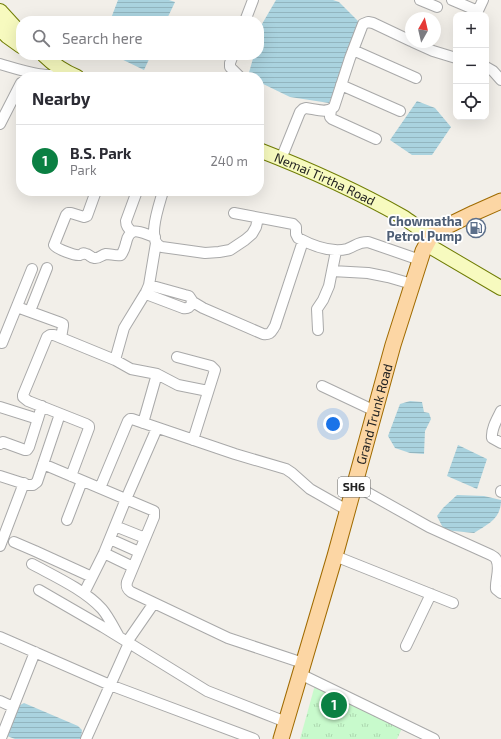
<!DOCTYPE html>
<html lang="en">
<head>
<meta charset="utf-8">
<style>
  :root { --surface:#fff; --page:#f7f7f7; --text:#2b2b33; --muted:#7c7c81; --line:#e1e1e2; --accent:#0b8043 }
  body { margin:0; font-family:"Exo 2",sans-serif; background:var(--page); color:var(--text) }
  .controls { position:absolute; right:12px; top:12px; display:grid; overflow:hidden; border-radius:8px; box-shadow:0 4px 16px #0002 }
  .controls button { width:36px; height:36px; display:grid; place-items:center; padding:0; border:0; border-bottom:1px solid var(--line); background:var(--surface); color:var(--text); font:20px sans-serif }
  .compass { position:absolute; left:405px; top:12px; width:36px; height:36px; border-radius:50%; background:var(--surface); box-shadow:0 4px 16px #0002; rotate:8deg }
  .you { position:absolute; left:333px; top:424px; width:14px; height:14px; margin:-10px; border:3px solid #fff; border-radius:50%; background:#1a73e8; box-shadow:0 0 0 6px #1a73e833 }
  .badge { display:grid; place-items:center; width:26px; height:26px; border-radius:50%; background:var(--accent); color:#fff; font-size:13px; font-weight:700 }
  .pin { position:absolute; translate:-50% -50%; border:2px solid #fff; box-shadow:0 1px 4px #0006 }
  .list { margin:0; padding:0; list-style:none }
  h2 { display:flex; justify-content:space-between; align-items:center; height:52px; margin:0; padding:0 16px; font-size:17px }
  h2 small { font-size:13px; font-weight:400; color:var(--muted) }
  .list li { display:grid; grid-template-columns:26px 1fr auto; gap:12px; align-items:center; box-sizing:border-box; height:72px; padding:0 16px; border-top:1px solid var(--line) }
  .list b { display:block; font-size:15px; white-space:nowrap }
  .list p { margin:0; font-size:13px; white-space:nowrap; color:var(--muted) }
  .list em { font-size:13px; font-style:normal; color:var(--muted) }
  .icon { flex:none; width:22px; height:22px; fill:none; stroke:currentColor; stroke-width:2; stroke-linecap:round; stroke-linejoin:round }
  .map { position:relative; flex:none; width:501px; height:739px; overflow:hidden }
  .search { position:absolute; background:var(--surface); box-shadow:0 4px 16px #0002; left:16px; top:16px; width:248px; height:44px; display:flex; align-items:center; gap:10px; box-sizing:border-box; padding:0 14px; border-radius:16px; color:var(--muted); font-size:15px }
  .panel { position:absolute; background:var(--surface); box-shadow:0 4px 16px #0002; left:16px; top:72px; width:248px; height:124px; border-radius:16px }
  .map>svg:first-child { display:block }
  .park { fill:url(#park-tufts) }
  .water { fill:url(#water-rules) }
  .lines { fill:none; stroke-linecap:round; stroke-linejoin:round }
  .street-casing { stroke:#a9a9a9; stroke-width:12 }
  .secondary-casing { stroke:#707d05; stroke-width:16 }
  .primary-casing { stroke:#a06b00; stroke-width:17 }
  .street { stroke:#fff; stroke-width:10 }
  .secondary { stroke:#f7fabf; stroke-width:14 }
  .primary { stroke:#fcd6a4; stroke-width:15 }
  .labels { text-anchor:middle; stroke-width:3.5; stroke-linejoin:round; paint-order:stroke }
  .shield { fill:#fff; stroke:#646464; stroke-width:1 }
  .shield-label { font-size:12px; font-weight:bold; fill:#222 }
  .street-label { font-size:13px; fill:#222; stroke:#fff }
  .service-label { font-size:13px; font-weight:bold; fill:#4e5e75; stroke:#fff; text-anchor:end }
</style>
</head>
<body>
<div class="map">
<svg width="501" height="739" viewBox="0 0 501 739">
  <defs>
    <pattern id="park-tufts" width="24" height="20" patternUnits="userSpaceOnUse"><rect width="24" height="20" fill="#c8facc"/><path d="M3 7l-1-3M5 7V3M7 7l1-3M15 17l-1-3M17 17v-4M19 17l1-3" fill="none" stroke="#acd6af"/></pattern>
    <pattern id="water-rules" width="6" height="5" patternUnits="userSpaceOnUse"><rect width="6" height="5" fill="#aad3df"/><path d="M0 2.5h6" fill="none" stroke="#92b5bf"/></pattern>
  </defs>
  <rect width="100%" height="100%" fill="#f2efe9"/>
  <path class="park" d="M315,685l88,41 -6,13h-97z"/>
  <path class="water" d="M118,0h51l6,2 -9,19h-56z
    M276,0h57l6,2 22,22 -32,79 -39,-6 -31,-15v-5l-11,-1 6,-21h5v-19l3,-12z
    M113,55h38l-7,15z
    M417,101l18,7 16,19 -19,28h-20l-22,-15z
    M410,401l12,1 2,10 5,1 2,6 -6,12 -1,23 -14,-1 -15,-5 -7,-12 12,-32z
    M458,445l29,14 -10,30 -30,-13z
    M457,495l27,1 17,4c0,19 -13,24 -27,33l-30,-3 -7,-14 6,-8z
    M24,703l54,23 4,4 -1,9h-66l-8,-3 13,-31z"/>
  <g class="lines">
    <defs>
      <path id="street" d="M420,0l17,7
        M452,0l26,11
        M476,15l7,-15
        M245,21l8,-21
        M413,42l20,9 23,7
        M353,50l63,28
        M233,55l-3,8v4l10,10
        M0,64c14,4 37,12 52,11 5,0 10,-2 15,-3
        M486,67l7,4 8,9
        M341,85l59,26
        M331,110l-1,7 2,2 44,20
        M0,124l21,-41
        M281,159l19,-47 3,-3 3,-1c9,1 21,6 28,-1l16,-49 13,-34 5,-2 5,1 38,18
        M96,191l-9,25 -3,1 -13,-4h-3l-2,2 -12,30c3,4 21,11 26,10 4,-1 1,-3 6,-1 3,0 5,4 8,4 5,1 7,-3 12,-4 5,0 10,2 15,1 3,-4 4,-8 5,-12 4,-19 15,-10 29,-6
        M163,191c-3,12 -18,51 -1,56l43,6 14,-1 11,-2 15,-10 7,-6 4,-7 2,-9
        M234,213l59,11 3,3v7l2,4c15,8 33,15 49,11 9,-3 10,-7 21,-7l52,18
        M132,232c-4,-4 -6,-6 -6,-11l11,-30
        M332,271l36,2 20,4 24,7
        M149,285l36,10 4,1 4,6 10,6 60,26c8,1 8,-2 12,-8l28,-85
        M146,294l37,14c5,1 7,-1 10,-6
        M17,307l44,16 2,1v2l-2,12
        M30,311l17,-43
        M318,330l-1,-21 6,-9 6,-14 7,-35
        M2,343l30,-74
        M177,357l34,9 4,4 -22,70
        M115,360l9,-32 3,-5 19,-31 3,-7 7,-42
        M322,386l53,25
        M0,407l38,12
        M501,411c-4,8 -10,18 -9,27l9,5
        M143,423l14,-49
        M0,444l3,-2 22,8h2l2,-3 13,-41
        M43,464l111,47v6l-27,65c-1,5 0,7 4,10l97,46 75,25
        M0,476l28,9h5l4,-3 23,-68
        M71,476l18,-48v-2l-3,-2 -58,-23 -5,-4v-2l24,-58 3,-2h4l61,25 16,9 26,5 21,11 30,6
        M354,485l75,42 62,28c2,1 4,2 5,4 5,9 -1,21 0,30l5,4
        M100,488l28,-67 2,-2h2l103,35 51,15 6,4 18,16 37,21
        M501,492v-1
        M67,520l15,-39
        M115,526l30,12
        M110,539l29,13
        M14,542l21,9 57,26
        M0,546l24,-63
        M104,553l29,14
        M335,556l118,47
        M32,564c22,12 53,26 70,45 6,7 11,17 16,26
        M39,590l64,37 104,64 79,31
        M84,593l20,-40 22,-54 31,-71
        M0,637l110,48 144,54
        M127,642l27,-39
        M406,646l25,-52
        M300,674l134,65
        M0,701l13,6
        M1,738l34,-86
        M86,739l43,-96"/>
      <g id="secondary">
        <path d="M0,11l21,23"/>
        <path d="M0,28l7,8 14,10"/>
        <path d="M44,55c9,9 21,17 33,22"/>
        <path id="s1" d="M259,150c49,19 98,41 144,67 9,6 18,13 28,19"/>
        <path d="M426,244l75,44"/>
      </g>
      <g id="primary">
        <path id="s2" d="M281,739l54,-183 58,-211 30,-94 8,-15 10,-7 33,-16 27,-12"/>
      </g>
    </defs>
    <use href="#street" class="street-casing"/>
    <use href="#secondary" class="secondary-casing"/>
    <use href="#primary" class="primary-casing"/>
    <use href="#street" class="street"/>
    <use href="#secondary" class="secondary"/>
    <use href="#primary" class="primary"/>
  </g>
  <defs>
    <symbol id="fuel-ring" viewBox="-11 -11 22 22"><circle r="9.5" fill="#fff" stroke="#5c6f8a" stroke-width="1.5"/><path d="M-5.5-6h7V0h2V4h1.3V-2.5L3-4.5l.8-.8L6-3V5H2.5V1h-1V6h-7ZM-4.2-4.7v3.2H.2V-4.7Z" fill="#5c6f8a"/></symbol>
  </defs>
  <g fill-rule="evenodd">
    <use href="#fuel-ring" x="465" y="217" width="22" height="22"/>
  </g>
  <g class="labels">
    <rect class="shield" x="338" y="477" width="32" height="20" rx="3"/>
    <g class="shield-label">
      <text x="354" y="491">SH6</text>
    </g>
    <g class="street-label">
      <text dy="5" stroke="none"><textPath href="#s1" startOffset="72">Nemai Tirtha Road</textPath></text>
      <text dy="5" stroke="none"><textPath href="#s2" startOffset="338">Grand Trunk Road</textPath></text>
    </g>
    <g class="service-label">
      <text x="462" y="226">Chowmatha<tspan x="462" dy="15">Petrol Pump</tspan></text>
    </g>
  </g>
</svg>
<div class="controls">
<button>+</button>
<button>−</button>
<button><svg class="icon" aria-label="locate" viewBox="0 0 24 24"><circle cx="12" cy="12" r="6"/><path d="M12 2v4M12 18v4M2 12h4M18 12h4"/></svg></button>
</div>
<svg class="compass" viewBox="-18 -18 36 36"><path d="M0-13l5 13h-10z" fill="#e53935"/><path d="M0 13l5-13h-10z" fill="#7c7c81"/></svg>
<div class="you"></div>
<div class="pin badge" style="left:334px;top:705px">1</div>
<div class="search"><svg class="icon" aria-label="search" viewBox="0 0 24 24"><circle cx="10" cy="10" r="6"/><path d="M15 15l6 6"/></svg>Search here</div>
<section class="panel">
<h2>Nearby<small></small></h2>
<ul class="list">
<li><span class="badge">1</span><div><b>B.S. Park</b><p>Park</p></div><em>240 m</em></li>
</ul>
</section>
</div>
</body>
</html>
